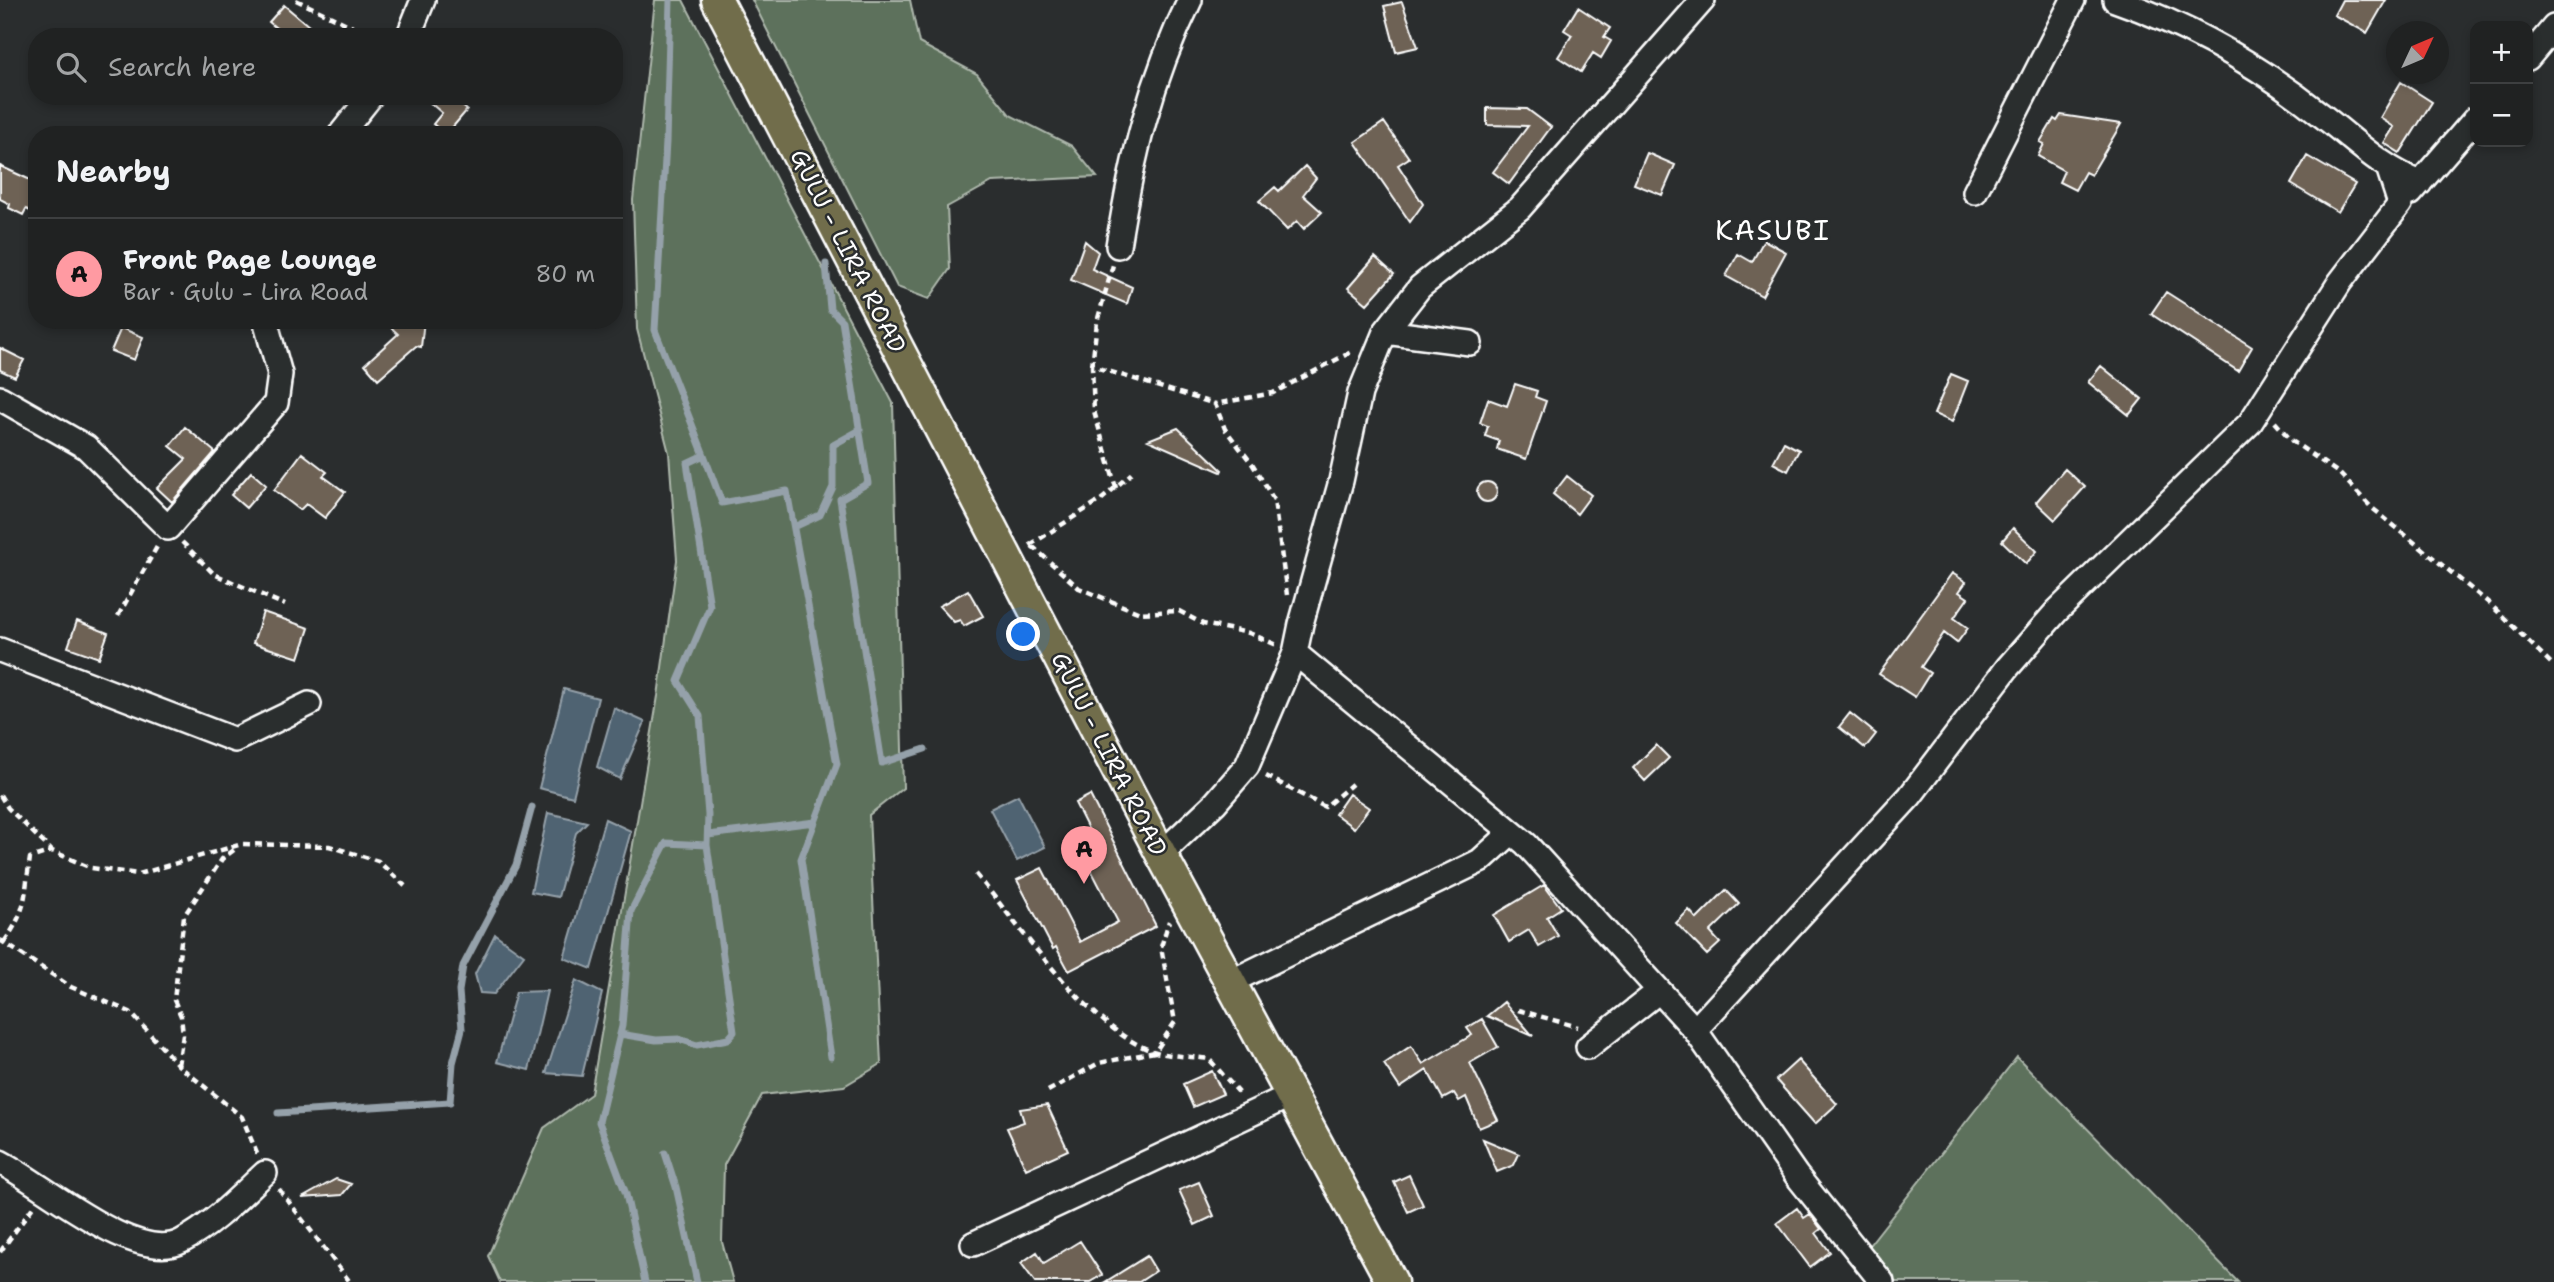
<!DOCTYPE html>
<html lang="en">
<head>
<meta charset="utf-8">
<style>
  :root { --surface:#202222; --page:#2d2f2f; --text:#f1f3f6; --muted:#a2a4a5; --line:#3d3f40; --accent:#ff9aa2 }
  body { margin:0; font-family:"Shantell Sans",sans-serif; background:var(--page); color:var(--text) }
  .controls { position:absolute; right:21px; top:21px; display:grid; overflow:hidden; border-radius:14px; box-shadow:0 4px 10px #0003 }
  .controls button { width:63px; height:63px; display:grid; place-items:center; padding:0; border:0; border-bottom:2px solid var(--line); background:var(--surface); color:var(--text); font:35px sans-serif }
  .compass { position:absolute; left:2386px; top:21px; width:63px; height:63px; border-radius:50%; background:var(--surface); box-shadow:0 4px 10px #0003; rotate:46deg }
  .you { position:absolute; left:1024px; top:635px; width:24px; height:24px; margin:-18px; border:5px solid #fff; border-radius:50%; background:#1a73e8; box-shadow:0 0 0 10px #1a73e833 }
  .badge { display:grid; place-items:center; width:46px; height:46px; border-radius:50%; background:var(--accent); color:#111; font-size:23px; font-weight:700 }
  .pin { position:absolute; translate:-50% -58px; filter:drop-shadow(0 2px 4px #0008) }
  .pin::after { content:''; position:absolute; top:37px; width:24px; height:21px; background:inherit; clip-path:polygon(0 0,100% 0,50% 100%) }
  .list { margin:0; padding:0; list-style:none }
  h2 { display:flex; justify-content:space-between; align-items:center; height:91px; margin:0; padding:0 28px; font-size:30px }
  h2 small { font-size:23px; font-weight:400; color:var(--muted) }
  .list li { display:grid; grid-template-columns:46px 1fr auto; gap:21px; align-items:center; box-sizing:border-box; height:112px; padding:0 28px; border-top:2px solid var(--line) }
  .list b { display:block; font-size:26px; white-space:nowrap }
  .list p { margin:0; font-size:23px; white-space:nowrap; color:var(--muted) }
  .list em { font-size:23px; font-style:normal; color:var(--muted) }
  .icon { flex:none; width:38px; height:38px; fill:none; stroke:currentColor; stroke-width:2; stroke-linecap:round; stroke-linejoin:round }
  .map { position:relative; flex:none; width:2554px; height:1282px; overflow:hidden }
  .search { position:absolute; background:var(--surface); box-shadow:0 4px 10px #0003; left:28px; top:28px; width:595px; height:77px; display:flex; align-items:center; gap:18px; box-sizing:border-box; padding:0 24px; border-radius:28px; color:var(--muted); font-size:26px }
  .panel { position:absolute; background:var(--surface); box-shadow:0 4px 10px #0003; left:28px; top:126px; width:595px; height:203px; border-radius:28px }
  .map>svg:first-child { display:block }
  .green { fill:#5d715b; stroke:#aeb8ad; stroke-width:2 }
  .water { fill:#4f6372; stroke:#95a1aa; stroke-width:2 }
  .lines { fill:none; stroke-linecap:round; stroke-linejoin:round }
  .stream { stroke:#95a1aa; stroke-width:7 }
  .building { fill:#6e6255; stroke:#fff; stroke-width:2 }
  .minor-casing { stroke:#fff; stroke-width:28 }
  .major-casing { stroke:#fff; stroke-width:35 }
  .path { stroke:#fff; stroke-width:4.5; stroke-dasharray:7 5; stroke-linecap:butt }
  .minor { stroke:#2a2d2e; stroke-width:23 }
  .major { stroke:#716d4b; stroke-width:30 }
  .labels { text-anchor:middle; stroke-width:5; stroke-linejoin:round; paint-order:stroke }
  .street-label { font-size:24px; fill:#fff; stroke:#2a2d2e }
  .quarter-label { font-size:28px; letter-spacing:2px; fill:#fff; stroke:#2a2d2e }
</style>
</head>
<body>
<div class="map">
<svg width="2554" height="1282" viewBox="0 0 2554 1282">
  <rect width="100%" height="100%" fill="#2a2d2e"/>
  <filter id="ink" filterUnits="userSpaceOnUse"><feTurbulence type="fractalNoise" baseFrequency=".0143" numOctaves="2"/><feDisplacementMap in="SourceGraphic" scale="14" xChannelSelector="R" yChannelSelector="G"/><feConvolveMatrix kernelMatrix="1 2 1 2 8 2 1 2 1" color-interpolation-filters="sRGB"/></filter>
  <g filter="url(#ink)">
    <path class="green" d="M655,0h28l210,403 10,385 -34,27 12,249 -37,22 -82,9 -38,70 -2,77 11,40h-233l-12,-26 56,-128 47,-34 67,-398 19,-136 -8,-107 -32,-124 -4,-129z
      M752,0h158l9,43 58,31 33,41 62,31 25,31 -105,5 -45,25 3,62 -21,30 -32,-12z
      M2017,1057l221,225h-344l-27,-34z"/>
    <path class="water" d="M564,689l34,9 -25,99 -34,-9z
      M614,708l31,14 -25,57 -23,-12z
      M1018,795l27,52 -28,14 -27,-52z
      M548,813l39,9 -11,11 -18,64 -27,-5z
      M605,819l26,12 -39,138 -28,-11z
      M495,934l29,21 -30,39 -14,-1 -5,-19z
      M576,980l26,13 -20,83 -36,-3z
      M547,991l-18,79 -32,-8 19,-70z"/>
    <g class="lines">
      <path class="stream" d="M826,264l4,45 12,12 26,162 -28,16 42,264 43,-14
        M704,455l18,48 65,-12 50,273 -36,95 30,198
        M794,527l26,-12 13,-28v-42l27,-15
        M708,835l107,-13
        M620,1034l36,6 23,-1 18,6 31,-6 6,-7 -27,-187
        M278,1113l172,-11 3,-39 9,-34 -3,-38 4,-25 53,-101 16,-58
        M665,1153l11,34 21,95
        M645,1282l-19,-88 -27,-72 23,-96 9,-115 35,-68 41,2 1,-30 -8,-99 -22,-35 32,-75 -23,-143 17,-8 -49,-125 11,-188 4,-142"/>
    </g>
    <path class="building" d="M2342,0h44l-19,33 -33,-18z
      M1402,2l16,45 -22,5 -12,-46z
      M284,5l38,32h-35l-18,-15z
      M1578,7l32,21 -6,9 7,4 -10,17 -8,-5 -12,19 -23,-15 14,-22 -8,-5z
      M2401,82l31,20 -32,51 -16,-10 10,-16 -14,-9z
      M422,96h29l16,14 -21,25 -13,-11 9,-11z
      M1487,108l40,1 24,18 -42,57 -16,-12 35,-46 -41,-1z
      M2061,115l60,9 -30,51 -6,-3 -10,18 -16,-8 5,-11 -26,-15 6,-12 -4,-2 14,-23 3,2z
      M1384,122l25,36 -11,7 25,39 -13,18 -55,-80z
      M1647,153l28,12 -13,30 -28,-11z
      M2307,156l48,28 -17,28 -47,-28z
      M0,166l37,17v31l-11,-5 -3,6 -14,-7 1,-4 -10,-5z
      M1305,166l11,12 -13,17 19,17 -18,17 -7,-8 -10,9 -28,-29 16,-14 4,4z
      M1764,240l22,12 -24,44 -36,-20 12,-22 14,8z
      M1085,241l13,11 -6,17 40,18 -5,17 -56,-24z
      M1375,257l19,17 -27,30 -19,-16z
      M2166,292l86,55 -14,24 -87,-57z
      M383,320h41l-3,27 -5,-1 -38,33 -13,-15 33,-30z
      M121,328l22,9 -9,23 -23,-9z
      M0,348l24,12 -9,17 -15,-7z
      M2101,366l41,33 -13,16 -41,-33z
      M1951,374l17,7 -16,41 -18,-8z
      M1515,384l22,7 -2,6 11,4 -20,58 -29,-10 2,-8 -14,-5 3,-10 -8,-3 8,-24 19,7z
      M185,427l30,25 -43,50 -15,-14 29,-29 -16,-13z
      M1178,428l44,42 -1,2 -73,-32z
      M1784,442l15,8 -11,21 -15,-8z
      M302,453l25,19 -4,4 22,16 -20,26 -19,-14 -6,6 -26,-20z
      M2065,469l20,18 -30,33 -19,-18z
      M251,472l15,13 -20,23 -15,-13z
      M1567,476l24,19 -14,19 -24,-20z
      M1477 492a10 10 0 1 1 20 0a10 10 0 1 1-20 0Z
      M2013,528l24,23 -11,13 -24,-23z
      M1952,573l14,9 -7,10 9,6 -14,20 14,10 -11,15 -13,-10 -23,34 9,6 -15,24 -36,-23z
      M968,590l15,26 -19,10 -4,-6 -6,2 -15,-16z
      M263,612l46,16 -10,30 -46,-15z
      M77,621l31,12 -9,25 -31,-11z
      M1850,713l26,21 -11,14 -26,-21z
      M1656,745l13,13 -24,23 -12,-13z
      M1349,794l20,14 -15,20 -19,-14z
      M1090,795l66,131 -87,45 -13,-24 -3,2 -36,-69 25,-12 38,74 38,-20 -32,-62 14,-7 -25,-50z
      M1544,885l17,23 -14,9 11,19 -19,11 -10,-17 -20,12 -15,-27z
      M1726,890l13,14 -29,28 10,11 -13,12 -31,-32 13,-13 8,9z
      M1504,1002l29,34 -46,-20z
      M1482,1019l16,28 -28,16 28,57 -19,8 -13,-31 -7,4 -5,-8 -11,6 -16,-29 -27,18 -16,-24 27,-18 12,18 49,-29 -5,-7z
      M1798,1060l39,44 -22,20 -39,-44z
      M1212,1071l11,23 -30,13 -10,-23z
      M1047,1105l21,45 -42,19 -19,-41 17,-6 -4,-13z
      M1483,1139l36,15 -5,11 -17,7z
      M1409,1175l14,30 -15,7 -14,-30z
      M336,1179l15,5 -9,11 -40,3z
      M1199,1182l15,34 -19,9 -16,-35z
      M1797,1208l7,10 6,-4 11,15 -5,4 14,19 -20,15 -33,-44z
      M1080,1241l22,34 -12,7h-55l-14,-19 16,-11 7,11z
      M1147,1256l9,15 -17,11h-34z"/>
    <g class="lines">
      <defs>
        <path id="minor" d="M2115,0c75,26 143,65 205,114 36,27 57,51 100,69
          M408,37l15,-37
          M2528,58l26,-31
          M340,135l31,-39
          M1975,192l98,-192
          M2411,193l64,-74
          M1118,246c14,-88 32,-165 72,-246
          M1385,332l85,11
          M0,398l86,49 82,81 108,-125 4,-29 -15,-54
          M0,650l235,90 74,-36
          M1295,653l231,191 169,186 102,146 85,106
          M1161,854l54,-51 32,-37 48,-113 6,-29 40,-143 19,-88 25,-61 35,-45 100,-79 183,-208
          M1230,982l250,-121 31,-28
          M1695,1030l215,-234 98,-129 49,-56 193,-188 90,-141 60,-78 -11,-34
          M1588,1047l71,-56
          M0,1162c42,21 136,104 182,79 32,-17 57,-44 83,-68
          M973,1244l316,-148"/>
        <path id="major" d="M717,0l444,854 231,428"/>
      </defs>
      <use href="#minor" class="minor-casing"/>
      <use href="#major" class="major-casing"/>
      <path class="path" d="M296,0l78,37
        M1092,366l5,-44 16,-57
        M2275,422l17,19 48,33 31,33 119,97 64,62
        M1116,488l-22,-77 -2,-45 123,38
        M182,542l32,32 71,31
        M1030,545l72,-46 30,-26
        M1032,546l47,42 61,25 39,-2 24,13 46,9 28,12
        M1287,595l-13,-95 -21,-35 -28,-36 -10,-25 58,-11 80,-42
        M118,616l40,-71
        M1266,776l59,31 27,-23
        M0,795l8,13 44,43 39,17 48,6 103,-30 87,2 49,15 27,25
        M976,874c41,49 118,161 180,178 17,5 36,4 53,7l33,37
        M0,940l71,47 59,25 48,53 64,52 16,39
        M4,942c24,-33 20,-46 26,-84l22,-7
        M1518,1010l60,17
        M178,1065l5,-30 -2,-19 -7,-16 10,-84 38,-57 16,-12
        M1048,1091l51,-28 56,-11 20,-30 -14,-75 8,-26
        M279,1189l71,93
        M0,1252l33,-45"/>
      <use href="#minor" class="minor"/>
      <use href="#major" class="major"/>
    </g>
  </g>
  <g class="labels">
    <g class="street-label">
      <text transform="translate(848 251) rotate(63)" y="8">GULU - LIRA ROAD</text>
      <text transform="translate(1109 754) rotate(63)" y="8">GULU - LIRA ROAD</text>
    </g>
    <g class="quarter-label">
      <text x="1773" y="240">KASUBI</text>
    </g>
  </g>
</svg>
<div class="controls">
<button>+</button>
<button>−</button>
</div>
<svg class="compass" viewBox="-18 -18 36 36"><path d="M0-13l5 13h-10z" fill="#e53935"/><path d="M0 13l5-13h-10z" fill="#a2a4a5"/></svg>
<div class="you"></div>
<div class="pin badge" style="left:1084px;top:884px">A</div>
<div class="search"><svg class="icon" aria-label="search" viewBox="0 0 24 24"><circle cx="10" cy="10" r="6"/><path d="M15 15l6 6"/></svg>Search here</div>
<section class="panel">
<h2>Nearby<small></small></h2>
<ul class="list">
<li><span class="badge">A</span><div><b>Front Page Lounge</b><p>Bar · Gulu - Lira Road</p></div><em>80 m</em></li>
</ul>
</section>
</div>
</body>
</html>
